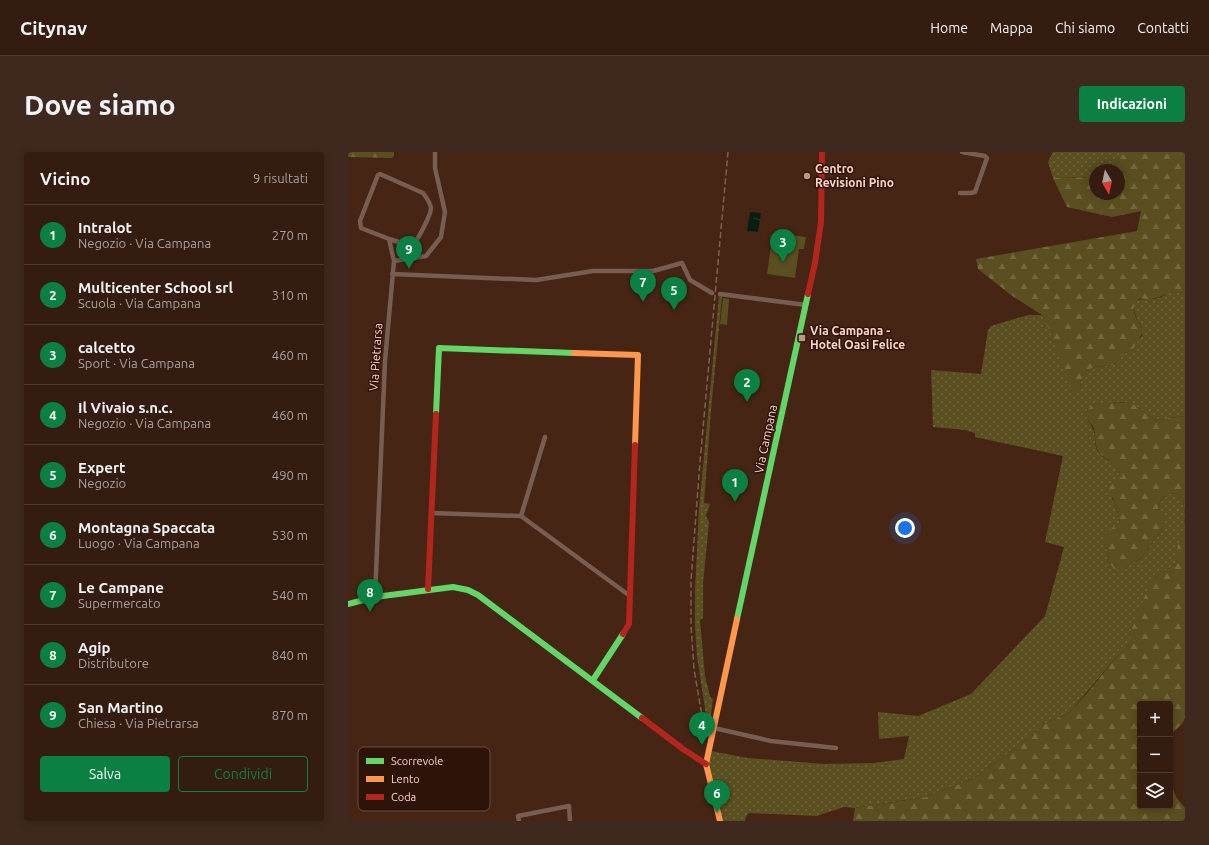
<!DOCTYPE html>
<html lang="it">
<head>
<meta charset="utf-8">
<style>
  :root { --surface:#341c10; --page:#3f291e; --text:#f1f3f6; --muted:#a9a19f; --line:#4e3a30; --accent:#0b8043 }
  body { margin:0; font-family:Ubuntu,sans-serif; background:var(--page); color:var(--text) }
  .controls { position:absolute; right:12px; bottom:12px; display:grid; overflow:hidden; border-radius:4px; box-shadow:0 2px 10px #0003 }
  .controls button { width:36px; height:36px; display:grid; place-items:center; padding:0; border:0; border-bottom:1px solid var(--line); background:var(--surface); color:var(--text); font:20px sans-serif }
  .compass { position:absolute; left:741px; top:12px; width:36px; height:36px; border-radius:50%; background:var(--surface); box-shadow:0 2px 10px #0003; rotate:171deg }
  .you { position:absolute; left:557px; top:376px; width:14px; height:14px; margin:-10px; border:3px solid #fff; border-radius:50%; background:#1a73e8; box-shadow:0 0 0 6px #1a73e833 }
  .badge { display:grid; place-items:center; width:26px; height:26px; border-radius:50%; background:var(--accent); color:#fff; font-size:13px; font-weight:700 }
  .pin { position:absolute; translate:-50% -33px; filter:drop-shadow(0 1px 2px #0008) }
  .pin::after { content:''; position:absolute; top:21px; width:14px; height:12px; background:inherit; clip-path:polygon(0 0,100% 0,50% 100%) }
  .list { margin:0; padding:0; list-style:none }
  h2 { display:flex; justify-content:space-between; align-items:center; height:52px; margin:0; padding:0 16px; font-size:17px }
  h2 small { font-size:13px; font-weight:400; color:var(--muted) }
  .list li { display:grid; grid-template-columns:26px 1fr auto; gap:12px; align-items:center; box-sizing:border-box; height:60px; padding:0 16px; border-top:1px solid var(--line) }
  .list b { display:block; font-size:15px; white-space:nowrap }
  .list p { margin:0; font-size:13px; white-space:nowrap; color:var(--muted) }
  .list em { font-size:13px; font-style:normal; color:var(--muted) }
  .actions { display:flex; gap:8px; padding:12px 16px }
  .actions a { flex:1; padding:9px 0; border:1px solid var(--accent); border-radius:4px; text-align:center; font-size:14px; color:var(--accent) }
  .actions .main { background:var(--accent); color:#fff }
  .icon { flex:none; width:22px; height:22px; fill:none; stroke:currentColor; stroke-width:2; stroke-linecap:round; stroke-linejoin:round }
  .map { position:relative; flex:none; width:837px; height:669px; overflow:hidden; border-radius:4px }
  header { display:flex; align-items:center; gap:24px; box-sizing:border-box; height:56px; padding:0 20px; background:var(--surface); border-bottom:1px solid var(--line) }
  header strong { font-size:19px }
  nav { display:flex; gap:22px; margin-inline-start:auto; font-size:14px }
  .intro { display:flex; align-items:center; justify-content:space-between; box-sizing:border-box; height:96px; padding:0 24px }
  h1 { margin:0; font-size:28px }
  .button { padding:10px 18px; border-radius:4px; background:var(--accent); color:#fff; font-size:14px; font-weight:700 }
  main { display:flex; gap:24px; padding:0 24px }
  aside { flex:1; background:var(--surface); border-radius:4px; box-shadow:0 2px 10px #0003 }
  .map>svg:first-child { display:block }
  .grass { fill:url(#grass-dots) }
  .forest { fill:url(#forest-firs) }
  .garden { fill:#5a4f20 }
  .water { fill:url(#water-ripples) }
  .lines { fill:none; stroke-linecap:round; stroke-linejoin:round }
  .street { stroke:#775d52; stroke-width:4.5 }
  .fast { stroke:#63d668; stroke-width:6 }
  .slow { stroke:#ff974d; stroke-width:6 }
  .jam { stroke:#b3261e; stroke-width:6 }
  .rail { stroke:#7a6156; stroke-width:1.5; stroke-dasharray:6 3; stroke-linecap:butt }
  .poi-dot { fill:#bc9788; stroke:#2e1308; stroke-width:1.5 }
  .labels { text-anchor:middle; stroke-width:3; stroke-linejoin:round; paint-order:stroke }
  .poi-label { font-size:12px; font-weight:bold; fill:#fcd5c6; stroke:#2e1308; text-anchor:start }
  .street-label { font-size:12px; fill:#fcd5c6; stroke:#2e1308 }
  .key { fill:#2e1308; stroke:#6c4d41; stroke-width:1 }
  .key-label { font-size:11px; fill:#fcd5c6 }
</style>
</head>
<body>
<header>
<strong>Citynav</strong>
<nav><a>Home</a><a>Mappa</a><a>Chi siamo</a><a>Contatti</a></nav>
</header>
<div class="intro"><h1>Dove siamo</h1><a class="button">Indicazioni</a></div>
<main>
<aside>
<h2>Vicino<small>9 risultati</small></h2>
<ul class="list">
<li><span class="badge">1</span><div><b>Intralot</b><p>Negozio · Via Campana</p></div><em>270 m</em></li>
<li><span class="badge">2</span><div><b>Multicenter School srl</b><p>Scuola · Via Campana</p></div><em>310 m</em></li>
<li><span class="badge">3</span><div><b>calcetto</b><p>Sport · Via Campana</p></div><em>460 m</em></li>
<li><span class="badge">4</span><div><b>Il Vivaio s.n.c.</b><p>Negozio · Via Campana</p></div><em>460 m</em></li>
<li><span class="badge">5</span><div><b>Expert</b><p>Negozio</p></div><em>490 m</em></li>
<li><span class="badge">6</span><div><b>Montagna Spaccata</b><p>Luogo · Via Campana</p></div><em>530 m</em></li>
<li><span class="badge">7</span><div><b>Le Campane</b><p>Supermercato</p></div><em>540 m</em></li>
<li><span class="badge">8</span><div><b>Agip</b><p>Distributore</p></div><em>840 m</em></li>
<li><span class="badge">9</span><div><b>San Martino</b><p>Chiesa · Via Pietrarsa</p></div><em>870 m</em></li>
</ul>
<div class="actions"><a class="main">Salva</a><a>Condividi</a></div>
</aside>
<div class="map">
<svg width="837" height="669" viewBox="0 0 837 669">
  <defs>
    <pattern id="grass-dots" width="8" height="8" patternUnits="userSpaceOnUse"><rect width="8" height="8" fill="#5a4f20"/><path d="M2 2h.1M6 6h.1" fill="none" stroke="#73673f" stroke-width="1.8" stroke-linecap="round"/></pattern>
    <pattern id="forest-firs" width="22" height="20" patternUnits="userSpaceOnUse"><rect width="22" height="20" fill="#5a4f20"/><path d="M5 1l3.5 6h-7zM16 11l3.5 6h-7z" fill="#73673f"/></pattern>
    <pattern id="water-ripples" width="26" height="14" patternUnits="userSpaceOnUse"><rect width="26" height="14" fill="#081e11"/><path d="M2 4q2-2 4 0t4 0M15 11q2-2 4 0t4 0" fill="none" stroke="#2d3e32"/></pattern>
  </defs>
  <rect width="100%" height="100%" fill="#462515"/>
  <path class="grass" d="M705,0h74l-5,3 -11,15h-16v7l-42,1 -5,-16z
    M837,140v124l-30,4 -15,-11 -8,-6c-16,-1 -31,-2 -45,6 -1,13 2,10 6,20 4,8 -1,17 8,26 8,9 16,1 18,19l4,2 -11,22 4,8 4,16 -15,22 3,9 1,10 16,7 6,-7 9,-4 23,-31v-9l-5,-8 2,-9 6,-8 9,-1 8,6 2,18 -1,11 -6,17v10l-2,9 -21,14 -25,55v9l-5,8 -8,6 -42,50 -6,7 -27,12 -5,7 -64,47 -9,3 -38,15 -71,11 -11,-1 -27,9 -68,-3 -3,3 -1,5h-22l-15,-51 3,-19 37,7 76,6 50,-1 30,-4 5,-23 -30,3 -1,-27 40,4 53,-22 74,-78 19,-69 -19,-5 18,-86 -88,-19v-4l-10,-3 -32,-3 -2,-57 50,4 7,-44 3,-4 37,-11h14l38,73c0,-5 1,-8 4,-12 2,-3 3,-6 6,-7 11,-6 27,2 31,-13l13,-8 4,-8 4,-4v-9c-4,-6 -14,-23 -3,-27 6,-2 13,0 19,-2 4,-1 7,-4 11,-5 5,-1 11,0 16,-1z
    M371,144h3l-11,114 -7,93 6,1 -4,12 3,6 -6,62v34l-3,2 5,56 5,20 1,2 2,1 -3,23h-3l-10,-66 -2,-30v-36l4,-81z"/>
  <path class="forest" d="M0,0h46v4l-2,2 -44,-1z
    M779,0h58v140c-6,1 -14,0 -19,2 -5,2 -8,4 -14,5 -4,1 -9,-1 -12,0 -3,1 -5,4 -6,7 -2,11 8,17 9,26l-9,16 -13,8c-4,15 -20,7 -31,13 -3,1 -4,4 -6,7 -3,4 -4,7 -4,12l-4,3h-4l-20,-55 -10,-21 -31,-20 -33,-26 -2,-10 161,-28 4,-20 -29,6 -45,-10 -14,-29 42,-1v17h24v-24h-8l11,-15z
    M761,250l23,1 8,6 15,11 30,-4v101l-2,-18 -8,-6 -9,1 -6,8 -2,8 5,8v10l-23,31 -9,4 -6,7h-10l-6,-7 -1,-10 -3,-9 -1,-9 16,-13 -4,-16 -7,-18 6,-7 8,-5 -4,-2c-2,-17 -14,-11 -21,-23 -4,-7 -2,-15 -4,-22 -2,-6 -8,-10 -9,-16 4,-9 15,-9 24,-11z
    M837,368v198l-3,6 -12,11v-31h-30v102h30v-25l6,16 9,11v13h-332l2,-13 71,-11 38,-15 9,-3 64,-47 5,-7 27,-12 19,-21 29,-36 8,-6 5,-8v-9l19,-47 6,-8 21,-14c2,-7 1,-13 2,-19 2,-9 6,-16 7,-25z"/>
  <path class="garden" d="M433,82l25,3 -2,12h-5l-4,29 -28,-4 4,-28 8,1z
    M375,146l6,1 -2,26 -7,-1z"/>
  <path class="water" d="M402,60l11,1 -3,19 -11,-1z"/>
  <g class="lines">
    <path class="street" d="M612,41h11l4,-1 12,-34 -2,-2 -23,-4
      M41,87l20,6 5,-1c5,-7 17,-29 17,-36 -1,-6 -5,-11 -8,-15l-43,-19 -2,1 -2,5 -16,41 1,7 28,11 5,22
      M44,122l144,6 57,-9h60l29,-8 8,17 22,13
      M372,142l86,11
      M83,361l90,3 24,-79
      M173,364l109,80
      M27,445l10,-236 9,-100 32,-5 15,-19 4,-25 -10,-44v-16
      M366,576l57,13 65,7
      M171,669l-1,-5 51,-10 1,15"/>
    <path class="fast" d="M88,262l3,-66 135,5
      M0,452l27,-7 78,-10 15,3 10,5 164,123
      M389,467l71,-325
      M245,528l30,-46"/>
    <path class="slow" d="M226,201l64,2 -3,90
      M372,669l-14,-57 31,-145"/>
    <path class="jam" d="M460,142l7,-31 6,-41 1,-70
      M80,437l8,-175
      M275,482l6,-10 6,-179
      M294,566l41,31 23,15"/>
    <path class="rail" d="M355,570l-9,-53 -3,-44v-45l9,-118 28,-310"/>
  </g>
  <g class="poi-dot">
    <circle cx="459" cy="24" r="4"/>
    <rect x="450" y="182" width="8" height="8" rx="2"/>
  </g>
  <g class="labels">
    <g class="poi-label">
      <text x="467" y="21">Centro<tspan x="467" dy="14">Revisioni Pino</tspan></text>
      <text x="462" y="183">Via Campana -<tspan x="462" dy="14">Hotel Oasi Felice</tspan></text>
    </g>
    <g class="street-label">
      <text transform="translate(28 205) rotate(-86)" y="4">Via Pietrarsa</text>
      <text transform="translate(418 287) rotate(-78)" y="4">Via Campana</text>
    </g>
  </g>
  <rect x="10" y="595" width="132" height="64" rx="6" class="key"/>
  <rect x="18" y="606" width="18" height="6" fill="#63d668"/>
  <rect x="18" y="624" width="18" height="6" fill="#ff974d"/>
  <rect x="18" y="642" width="18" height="6" fill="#b3261e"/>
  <g class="key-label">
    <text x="43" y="613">Scorrevole</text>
    <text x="43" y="631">Lento</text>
    <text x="43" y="649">Coda</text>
  </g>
</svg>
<div class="controls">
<button>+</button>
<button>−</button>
<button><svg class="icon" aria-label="layers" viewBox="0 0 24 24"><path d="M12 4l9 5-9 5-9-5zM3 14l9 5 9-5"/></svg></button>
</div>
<svg class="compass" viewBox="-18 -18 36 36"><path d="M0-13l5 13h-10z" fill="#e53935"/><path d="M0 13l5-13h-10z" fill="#a9a19f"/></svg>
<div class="you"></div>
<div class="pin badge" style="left:387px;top:350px">1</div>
<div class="pin badge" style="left:399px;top:250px">2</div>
<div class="pin badge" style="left:435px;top:110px">3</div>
<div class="pin badge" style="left:354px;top:593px">4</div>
<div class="pin badge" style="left:326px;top:158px">5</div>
<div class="pin badge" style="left:369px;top:661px">6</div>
<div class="pin badge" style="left:295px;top:150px">7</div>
<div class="pin badge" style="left:22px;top:460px">8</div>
<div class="pin badge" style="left:61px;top:117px">9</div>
</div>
</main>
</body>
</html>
